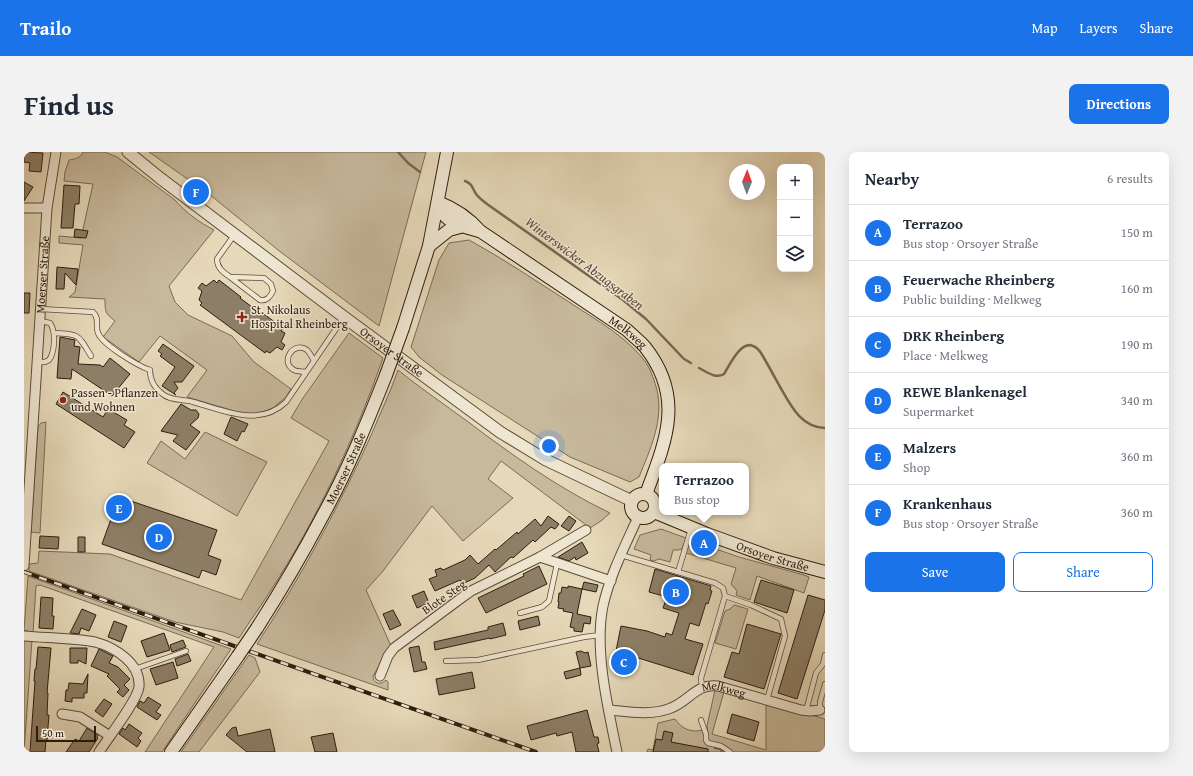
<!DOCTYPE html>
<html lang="en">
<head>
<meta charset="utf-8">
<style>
  :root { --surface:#fff; --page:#f2f2f3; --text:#1f2937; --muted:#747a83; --line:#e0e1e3; --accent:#1a73e8 }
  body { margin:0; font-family:"Gentium Book Plus",serif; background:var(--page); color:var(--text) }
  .controls { position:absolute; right:12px; top:12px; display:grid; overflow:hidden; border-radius:8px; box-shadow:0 4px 16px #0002 }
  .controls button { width:36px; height:36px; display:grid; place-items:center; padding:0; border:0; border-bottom:1px solid var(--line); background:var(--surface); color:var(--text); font:20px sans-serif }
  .compass { position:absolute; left:705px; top:12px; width:36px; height:36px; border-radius:50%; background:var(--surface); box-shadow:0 4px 16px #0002; rotate:1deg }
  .scale { position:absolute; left:12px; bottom:10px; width:60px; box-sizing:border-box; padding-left:4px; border:2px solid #2d1d0e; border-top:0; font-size:11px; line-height:14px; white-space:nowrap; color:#2d1d0e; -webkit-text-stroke:3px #efe6d2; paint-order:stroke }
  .you { position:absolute; left:525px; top:294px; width:14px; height:14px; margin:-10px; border:3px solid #fff; border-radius:50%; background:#1a73e8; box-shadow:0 0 0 6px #1a73e833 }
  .badge { display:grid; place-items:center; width:26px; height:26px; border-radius:50%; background:var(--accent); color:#fff; font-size:13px; font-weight:700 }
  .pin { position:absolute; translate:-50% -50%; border:2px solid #fff; box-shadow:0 1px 4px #0006 }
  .popup { position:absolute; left:635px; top:311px; width:90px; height:52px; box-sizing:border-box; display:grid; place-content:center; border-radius:8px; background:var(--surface); filter:drop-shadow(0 1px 3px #0005); font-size:13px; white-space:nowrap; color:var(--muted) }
  .popup b { font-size:15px; color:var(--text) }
  .popup::after { content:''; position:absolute; left:50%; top:100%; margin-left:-8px; border:8px solid transparent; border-top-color:var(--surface) }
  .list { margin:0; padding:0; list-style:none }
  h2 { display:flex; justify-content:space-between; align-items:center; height:52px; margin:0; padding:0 16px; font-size:17px }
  h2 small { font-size:13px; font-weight:400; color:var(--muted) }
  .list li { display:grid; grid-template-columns:26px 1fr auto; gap:12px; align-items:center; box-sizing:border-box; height:56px; padding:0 16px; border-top:1px solid var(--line) }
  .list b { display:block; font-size:15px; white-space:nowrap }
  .list p { margin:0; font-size:13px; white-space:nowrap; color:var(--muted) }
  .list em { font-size:13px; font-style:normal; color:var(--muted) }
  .actions { display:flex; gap:8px; padding:12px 16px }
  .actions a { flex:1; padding:9px 0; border:1px solid var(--accent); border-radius:8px; text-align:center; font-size:14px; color:var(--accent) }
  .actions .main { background:var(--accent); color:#fff }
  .icon { flex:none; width:22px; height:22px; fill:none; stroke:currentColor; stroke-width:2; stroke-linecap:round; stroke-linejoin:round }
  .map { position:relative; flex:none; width:801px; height:600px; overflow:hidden; border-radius:8px }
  header { display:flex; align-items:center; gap:24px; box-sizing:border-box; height:56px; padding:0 20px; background:var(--accent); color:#fff }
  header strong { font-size:19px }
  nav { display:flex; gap:22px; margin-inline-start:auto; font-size:14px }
  .intro { display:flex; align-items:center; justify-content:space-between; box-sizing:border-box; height:96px; padding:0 24px }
  h1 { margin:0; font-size:28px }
  .button { padding:10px 18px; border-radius:8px; background:var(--accent); color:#fff; font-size:14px; font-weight:700 }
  main { display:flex; gap:24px; padding:0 24px }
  aside { flex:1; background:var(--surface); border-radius:8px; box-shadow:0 4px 16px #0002 }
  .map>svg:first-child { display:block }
  .green { fill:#c7b99c; stroke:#7a6b55 }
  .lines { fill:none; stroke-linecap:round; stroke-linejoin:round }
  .stream { stroke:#766752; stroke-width:2.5 }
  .building { fill:#8d7f67; stroke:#2d1d0e }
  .service-casing { stroke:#5b4c39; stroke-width:6 }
  .minor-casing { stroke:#5b4c39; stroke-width:11 }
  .tertiary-casing { stroke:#5b4c39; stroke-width:13 }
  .secondary-casing { stroke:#2d1d0e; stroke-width:14 }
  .service { stroke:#efe6d2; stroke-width:4.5 }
  .minor { stroke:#efe6d2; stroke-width:9 }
  .tertiary { stroke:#efe6d2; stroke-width:11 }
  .secondary { stroke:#efe6d2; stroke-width:12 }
  .rail-casing { stroke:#2d1d0e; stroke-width:4 }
  .rail { stroke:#efe6d2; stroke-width:2.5; stroke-dasharray:8; stroke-linecap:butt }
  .secondary-bridge-casing { stroke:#2d1d0e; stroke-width:14; stroke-linecap:butt }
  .secondary-bridge { stroke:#efe6d2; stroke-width:12 }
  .poi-dot { fill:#8f2418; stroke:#efe6d2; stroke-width:1.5 }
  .labels { text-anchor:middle; stroke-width:3; stroke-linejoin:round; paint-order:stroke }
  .street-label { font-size:12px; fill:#2d1d0e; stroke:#efe6d2 }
  .poi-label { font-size:12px; fill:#2d1d0e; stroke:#efe6d2; text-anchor:start }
  .water-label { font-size:13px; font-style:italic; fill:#584836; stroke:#efe6d2 }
</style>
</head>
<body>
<header>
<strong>Trailo</strong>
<nav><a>Map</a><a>Layers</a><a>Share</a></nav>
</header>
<div class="intro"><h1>Find us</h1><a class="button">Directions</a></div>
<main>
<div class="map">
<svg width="801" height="600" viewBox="0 0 801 600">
  <rect width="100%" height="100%" fill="#e6d9b9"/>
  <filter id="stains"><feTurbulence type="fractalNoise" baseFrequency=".005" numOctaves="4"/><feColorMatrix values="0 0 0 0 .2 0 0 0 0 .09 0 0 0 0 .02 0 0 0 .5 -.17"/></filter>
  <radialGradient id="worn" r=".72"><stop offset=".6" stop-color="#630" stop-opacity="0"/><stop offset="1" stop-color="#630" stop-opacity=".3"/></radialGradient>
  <path class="green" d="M59,0h22l12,5 58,43c11,13 24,22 39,30l-45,56 6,16 13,13 44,21 22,26 37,27 -5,8 -13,11 -13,5 -9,1 -13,-2 -51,-15 20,-27 -47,-34 -21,26 -36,-25 12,-16c-10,-8 -10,-9 -10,-22l-36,-2 6,-5 8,-47 -24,-2v-7l22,2 12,-54 -29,-3 1,-9 4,-12c6,-1 12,-2 14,-8z
    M125,0h277l-47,174 -101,-76 -69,-56z
    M445,88c35,19 67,41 100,62 27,18 59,35 78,62 4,7 8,18 10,26 7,30 -7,60 -18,87l-9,5 -60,-25 -128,-82 -23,-18 -8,-10 28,-87 10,-17z
    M325,181l34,25c-28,80 -66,161 -112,232 -10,16 -22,32 -32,48l-16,-6 -48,-10 -146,-51v-7l9,-1 1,-12 71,3 131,46 88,-159 -38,-23 12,-20z
    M374,218c22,18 46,34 69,51 45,34 91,67 143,92l-9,8 -11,7 -89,-67 -13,18 25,19 -50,43 -31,-35 -49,65 -17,19 25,56 -18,30c0,7 7,10 13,4l2,2v8l-131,-46c44,-67 83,-139 116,-213 8,-20 18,-40 25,-61z
    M22,270l-6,111 -9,-1 7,-105 3,-4z
    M181,280l62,30 -30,54 -90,-53 14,-22 24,18z
    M637,377l25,9 -4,11 -4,1h-5l-3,12 -11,-3 -5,2 -4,-1 1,-5 -17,-6 6,-14z
    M666,388l49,17 65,18 5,2 -5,16 -47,-17 -7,24 -14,-5 1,-4 -6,-7 5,-16 -50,-15z
    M4,424l203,73 -69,103h-17l69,-105 -174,-62 -4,1 -3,47 -9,-3z
    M710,453l14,4 -12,40 -21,-6 10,-32 5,-2z
    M0,488h8l-8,112z
    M225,503l6,3 5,14 -61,80h-18z
    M691,538l9,2 -12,42 54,16v-45l5,1v-3l54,16v33h-178l1,-3 5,1 5,-27 17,-4c7,10 16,14 28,11l1,4 4,-1 -1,-7z"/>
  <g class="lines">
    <path class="stream" d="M374,0l10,11 12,9
      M441,29c8,3 7,7 11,13 3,4 7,7 11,10l136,96 23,19 38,40 7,4
      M675,216c8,4 16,11 25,6 5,-8 17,-34 29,-28 3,1 6,4 8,7 6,10 12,21 18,32 11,19 21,42 46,43
      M691,593v3l6,1 1,3"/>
  </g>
  <path class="building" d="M0,0l19,1 -2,19 -12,-1 1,-8 -6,-1z
    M0,30l9,5 -9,14z
    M40,33l16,1 -1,18h-4l-2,24h-12z
    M51,77l13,2 -2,7 -12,-1z
    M33,115l21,2 -2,16 -11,-12 -1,16h-8z
    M190,128l3,3 2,-3 22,17 -1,1 20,15 1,-1 22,16 -2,3 4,2 -4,9 4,3 -3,5 -5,-3 -7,6 -4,-2 -1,2 -65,-48 2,-2 -3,-3 3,-9 -4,-3 4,-5 4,3z
    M0,141h6l-1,20h-5z
    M36,185l15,3 -1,6 6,1 -2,17 22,1 3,2 7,-9 20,16 -18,22 -40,-27 -1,10 -14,-1z
    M139,192l31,22 -12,16h-8l4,6 -4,5 2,2 -14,-9 13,-19 -15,-11 2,-2 -4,-3z
    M39,240l40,25 5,-8 19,11 -3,5 11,7 -11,16 -68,-44z
    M157,252l10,6h5l3,4 -1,4 -8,7 10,7 -14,18 -13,-9 5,-6 -17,-4z
    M207,265l17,7 -4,8 -2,-1 -5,10 -13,-7z
    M95,345l98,33 -9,25 13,5 -5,15 -14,-5 -3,8 -97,-34z
    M524,364l11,8 -4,5 -4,-2 -16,15 -2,-2 -20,18 -2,-1 -16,15 -6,-7 -14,13 -13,6 -2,-4 -25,11 -6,-12 8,-3 -2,-6 6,-2 2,2 22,-10 5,-5 8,9 17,-15 1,1 21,-18 1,2 17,-15 6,7z
    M545,364l7,5 -7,10 -8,-5z
    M16,384l19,1 -1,12 -19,-1z
    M54,385h7v15h-7z
    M558,390l6,11 -12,7 -1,-3 -6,4 -11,-4z
    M515,414l8,18 -61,29 -8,-15 46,-22 -1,-2z
    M631,417l56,17 -1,4 2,1 -4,13 -2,-1 -7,23 -9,-3 -5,16 18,5 -10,31 -58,-18 -3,13 -6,-2 -1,2h-4l-4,-1 1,-2 -5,-1 8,-40 26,5 18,6 1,-4 6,2 7,-22 -16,-5 4,-11 -18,-5z
    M737,428l33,10 -7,23 -33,-11z
    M560,430l14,3 -2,7 -14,-3z
    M544,434l14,3 -5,25 14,3 -1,7 -6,-1 -2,9 -8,-1v-3l-4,-1 3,-14 -10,-2 1,-2 -6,-1 1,-6h-1l1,-9h2l1,-6 6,1z
    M400,439l5,12 -12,5 -5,-12z
    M784,443l17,5v10l-28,89 -19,-6z
    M17,445l12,1 -1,18h2l-1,13 -14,-1z
    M58,457l14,6 -7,16 -8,-3 -2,6 -9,-1z
    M369,458l8,15 -11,5 -7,-16z
    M514,464l2,9 -20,5 -2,-9z
    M90,469l13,5 -6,16 -13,-5z
    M479,471l3,12 -16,4v-1l-55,12 -1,-8 54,-12v-3z
    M723,472l34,10 -17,55 -40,-12 8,-25 7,2z
    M140,481l6,17 -23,7 -6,-16z
    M159,488l3,7 -14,5 -2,-7z
    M395,494l3,16h3l2,7 -13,3 -5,-24z
    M14,495l13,1 -4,45h1l-1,22h2l-2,25h-1l-1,12h-15l5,-71h-1l1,-12h1z
    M46,496h17l-1,16 -8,-4v3h-8z
    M75,497l14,7 -4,7 9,4 12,12 -6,6 5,5 -6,7 -6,-5 3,-3 -13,-13 2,-2 -18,-8z
    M557,499l4,2 3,-1 3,14 -11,2 -4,-16z
    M164,502l3,7 -14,5 -2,-7z
    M149,510l5,16 -22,7 -6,-16z
    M556,516l1,7 -15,4 -2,-7z
    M448,520l3,16 -36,7 -3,-16z
    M64,522l-1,19h-3v5h-12v4l-7,-1 1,-11h2l1,-7 14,1z
    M124,545l13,8 -5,7 5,3 -4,5 -20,-13 3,-6 4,2z
    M80,547l8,5 -9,13 -8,-6z
    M563,558l7,27h4l1,6 -2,1 2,8h-23l-4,-20 -15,4 -1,-3 -25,7 -4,-14z
    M708,562l27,8 -5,19 -27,-8z
    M105,572l13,9 -4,5 3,3 -4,6 -18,-13 4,-6 2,2z
    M212,575l2,9 32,-7 5,23h-28l-21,-17 6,-7z
    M63,576l11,7 -1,2 1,1 -9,14h-23l9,-13 4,2z
    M640,579l9,2 -2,9 37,7v3h-55l3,-13 6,1z
    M309,581l4,19h-22l-4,-15z"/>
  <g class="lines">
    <defs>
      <path id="service" d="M206,125l34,1 7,6 2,7c-3,6 -6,10 -13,9z
        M206,125c-7,-5 -13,-9 -13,-18l18,-25
        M17,157l52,3c7,6 2,14 5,21 5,12 40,33 52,37 0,10 5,19 14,25 8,6 20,4 29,7 31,8 66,26 93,0l58,-85
        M30,181c25,1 24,1 37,23
        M13,210h8l4,-2c6,-8 7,-29 1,-37l-10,-2
        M282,220c-4,-1 -9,0 -12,-2 -15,-8 0,-30 13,-20 3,3 5,7 7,11
        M597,403l94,28 8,5 2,8 -24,82 1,9
        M654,420l13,-43
        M701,444l26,9 30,14 4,17 -18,64
        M496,461l22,-6 7,-6 8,-37
        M422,509l32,-1 106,-23 17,-2
        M111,517l51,-18
        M796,558v-8l5,-18
        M782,559l10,-38 7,-9 2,-9
        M677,568l5,14v6l2,3 13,3 9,6"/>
      <g id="minor">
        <path d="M0,56h23"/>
        <path d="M516,405l46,-27"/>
        <path id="s1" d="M0,414l23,-358 9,-56"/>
        <path d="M0,484c23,2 48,2 71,6 19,5 46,21 44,45 -2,14 -31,51 -40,65"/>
        <path d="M356,524l8,-20 6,-8 66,-49 11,-8 69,-34 71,24"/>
        <path id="s2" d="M585,558c20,2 43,6 62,-2 18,-7 26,-25 47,-22l83,24 9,1 10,-1"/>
        <path d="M38,562l18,3 30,19"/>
        <path d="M593,600c-9,-44 -23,-102 -14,-146 7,-31 22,-60 35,-89"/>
      </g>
      <g id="tertiary">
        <path id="s3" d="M104,0l32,26 184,139 156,115 46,28 86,41"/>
      </g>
      <g id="secondary">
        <path id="s4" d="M414,50c18,7 30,15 42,29l147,99c6,6 13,11 18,17 40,50 21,94 1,147"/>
        <path d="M414,56c13,17 22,18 42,23"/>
        <path d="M405,94l20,-16 11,-3"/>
        <path d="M379,176l26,-82 18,-94"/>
        <circle cx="619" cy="354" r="12"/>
        <path id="s5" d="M630,360l53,22 66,24 52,14"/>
        <path id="s6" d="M233,476c23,-36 45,-73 65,-111 25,-45 45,-94 64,-142"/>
        <path d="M147,600l67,-96"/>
      </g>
    </defs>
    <use href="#service" class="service-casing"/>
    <use href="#minor" class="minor-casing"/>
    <use href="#tertiary" class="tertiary-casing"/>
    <use href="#secondary" class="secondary-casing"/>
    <use href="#service" class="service"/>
    <use href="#minor" class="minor"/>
    <use href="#tertiary" class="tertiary"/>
    <use href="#secondary" class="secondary"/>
    <defs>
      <path id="rail" d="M0,420l512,180"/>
    </defs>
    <use href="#rail" class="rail-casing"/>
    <use href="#rail" class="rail"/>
    <defs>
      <path id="secondary-bridge" d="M362,223l17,-47
        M214,504l19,-28"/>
    </defs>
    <use href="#secondary-bridge" class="secondary-bridge-casing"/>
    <use href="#secondary-bridge" class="secondary-bridge"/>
  </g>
  <g class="poi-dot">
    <path d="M216 159h4v4h4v4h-4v4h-4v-4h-4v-4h4z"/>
    <circle cx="39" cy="248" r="4"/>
  </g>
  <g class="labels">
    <g class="street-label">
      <text dy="4" stroke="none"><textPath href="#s1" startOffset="292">Moerser Straße</textPath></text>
      <text dy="4" stroke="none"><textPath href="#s4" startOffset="231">Melkweg</textPath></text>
      <text dy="4" stroke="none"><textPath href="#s3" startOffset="331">Orsoyer Straße</textPath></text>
      <text dy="4" stroke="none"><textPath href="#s6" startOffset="183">Moerser Straße</textPath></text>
      <text dy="4" stroke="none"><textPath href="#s5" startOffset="127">Orsoyer Straße</textPath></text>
      <text transform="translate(420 445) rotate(-35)" y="4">Blote Steg</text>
      <text dy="4" stroke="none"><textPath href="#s2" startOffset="122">Melkweg</textPath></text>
    </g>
    <g class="poi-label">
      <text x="227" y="162">St. Nikolaus<tspan x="227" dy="14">Hospital Rheinberg</tspan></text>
      <text x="47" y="245">Passen - Pflanzen<tspan x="47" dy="14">und Wohnen</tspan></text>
    </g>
    <g class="water-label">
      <text transform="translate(561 111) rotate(37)" y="5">Winterswicker Abzugsgraben</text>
    </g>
  </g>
  <rect width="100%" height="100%" filter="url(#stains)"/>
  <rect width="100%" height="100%" fill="url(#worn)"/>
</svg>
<div class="controls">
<button>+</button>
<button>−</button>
<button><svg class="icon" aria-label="layers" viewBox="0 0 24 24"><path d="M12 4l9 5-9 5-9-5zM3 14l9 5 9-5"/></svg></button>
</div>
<svg class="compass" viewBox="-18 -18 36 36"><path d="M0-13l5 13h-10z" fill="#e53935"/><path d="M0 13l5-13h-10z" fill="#747a83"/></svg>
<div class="scale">50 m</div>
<div class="you"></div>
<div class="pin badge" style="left:680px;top:391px">A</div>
<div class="popup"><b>Terrazoo</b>Bus stop</div>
<div class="pin badge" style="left:652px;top:440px">B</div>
<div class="pin badge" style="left:600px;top:510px">C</div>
<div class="pin badge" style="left:135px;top:385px">D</div>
<div class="pin badge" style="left:95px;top:356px">E</div>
<div class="pin badge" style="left:172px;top:40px">F</div>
</div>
<aside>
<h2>Nearby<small>6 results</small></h2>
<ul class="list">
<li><span class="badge">A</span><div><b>Terrazoo</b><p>Bus stop · Orsoyer Straße</p></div><em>150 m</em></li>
<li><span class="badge">B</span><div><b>Feuerwache Rheinberg</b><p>Public building · Melkweg</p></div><em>160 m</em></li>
<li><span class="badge">C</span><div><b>DRK Rheinberg</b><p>Place · Melkweg</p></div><em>190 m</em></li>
<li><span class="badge">D</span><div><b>REWE Blankenagel</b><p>Supermarket</p></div><em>340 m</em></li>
<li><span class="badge">E</span><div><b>Malzers</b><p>Shop</p></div><em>360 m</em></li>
<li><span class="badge">F</span><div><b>Krankenhaus</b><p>Bus stop · Orsoyer Straße</p></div><em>360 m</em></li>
</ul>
<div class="actions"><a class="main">Save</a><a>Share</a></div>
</aside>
</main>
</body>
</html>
